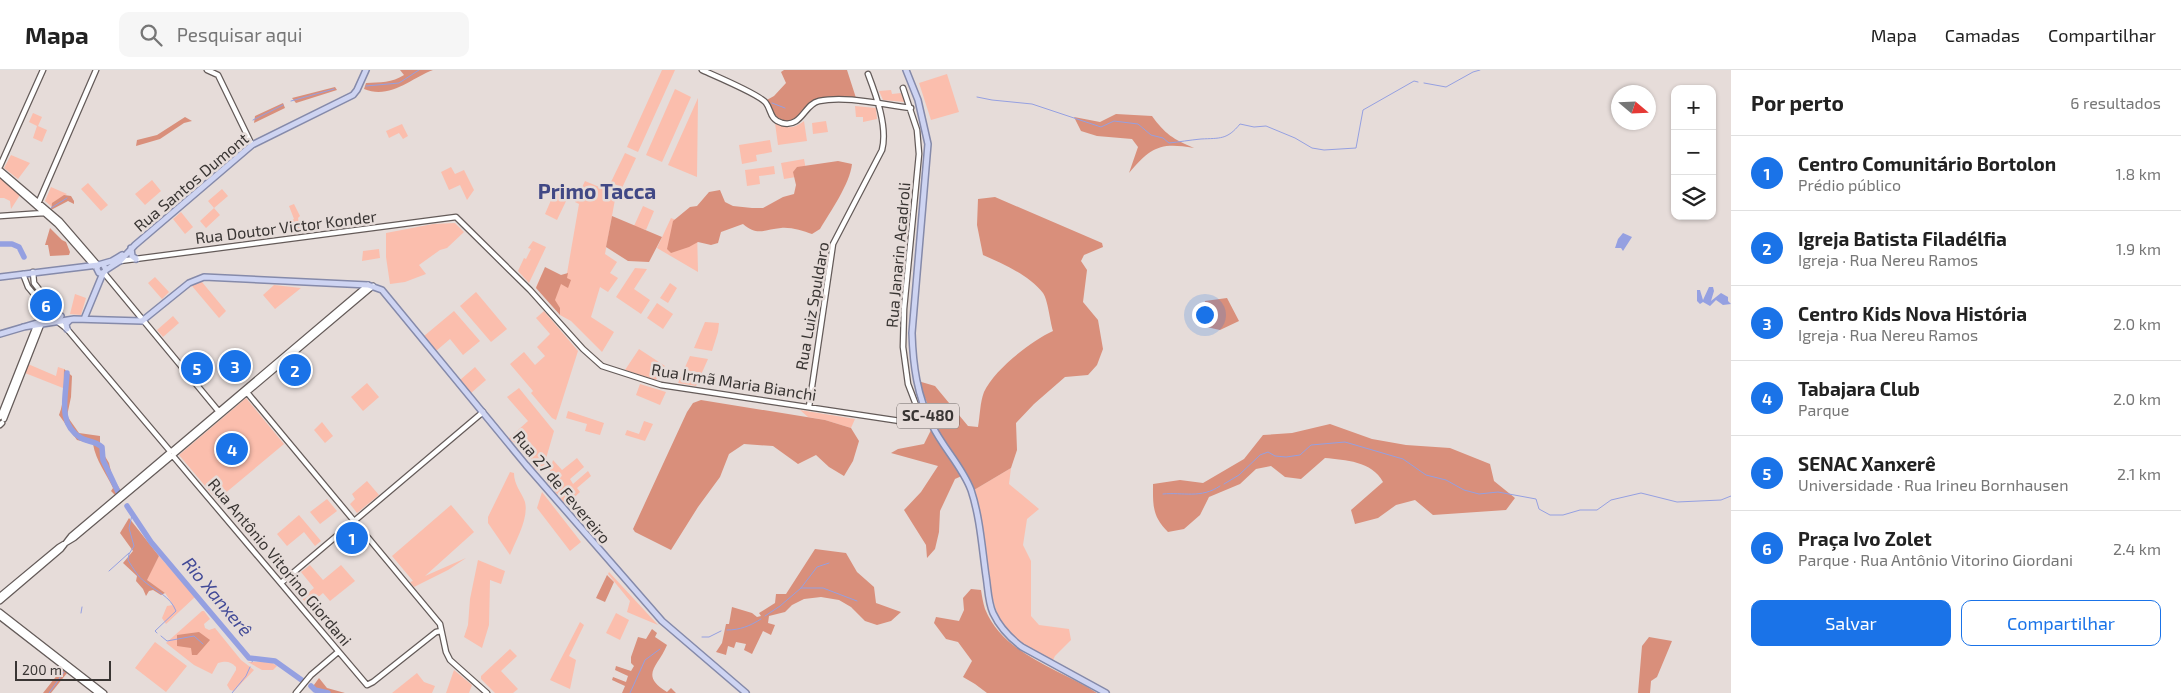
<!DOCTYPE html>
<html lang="pt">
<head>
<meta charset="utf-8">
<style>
  :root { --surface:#fff; --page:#f6f6f6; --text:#222; --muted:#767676; --line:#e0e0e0; --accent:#1a73e8 }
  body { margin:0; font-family:"Exo 2",sans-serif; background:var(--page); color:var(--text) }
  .controls { position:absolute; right:15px; top:15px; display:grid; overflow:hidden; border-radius:10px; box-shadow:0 1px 4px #0004 }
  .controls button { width:45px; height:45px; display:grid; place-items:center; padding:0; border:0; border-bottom:1px solid var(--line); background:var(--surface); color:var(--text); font:25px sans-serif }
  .compass { position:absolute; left:1611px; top:15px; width:45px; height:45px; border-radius:50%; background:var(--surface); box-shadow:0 1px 4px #0004; rotate:109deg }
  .scale { position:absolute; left:15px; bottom:12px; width:96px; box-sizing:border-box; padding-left:5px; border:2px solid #393533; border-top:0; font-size:14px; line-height:18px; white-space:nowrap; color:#393533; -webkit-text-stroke:4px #e6dcd9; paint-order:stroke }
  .you { position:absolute; left:1204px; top:244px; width:18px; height:18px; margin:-12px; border:4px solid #fff; border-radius:50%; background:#1a73e8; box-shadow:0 0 0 8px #1a73e833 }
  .badge { display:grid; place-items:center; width:32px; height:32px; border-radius:50%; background:var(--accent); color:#fff; font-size:16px; font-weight:700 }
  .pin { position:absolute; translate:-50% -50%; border:2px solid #fff; box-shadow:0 1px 5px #0006 }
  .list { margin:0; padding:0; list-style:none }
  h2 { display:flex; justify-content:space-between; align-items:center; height:65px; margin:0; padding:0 20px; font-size:21px }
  h2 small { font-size:16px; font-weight:400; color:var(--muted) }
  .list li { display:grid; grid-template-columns:32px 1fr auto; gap:15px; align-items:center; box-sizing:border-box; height:75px; padding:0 20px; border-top:1px solid var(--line) }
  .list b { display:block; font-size:19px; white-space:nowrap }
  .list p { margin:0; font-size:16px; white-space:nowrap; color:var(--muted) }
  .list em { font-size:16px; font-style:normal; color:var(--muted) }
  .actions { display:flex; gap:10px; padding:15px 20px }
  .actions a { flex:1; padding:11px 0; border:1px solid var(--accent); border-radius:10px; text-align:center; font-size:18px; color:var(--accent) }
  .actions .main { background:var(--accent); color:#fff }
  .icon { flex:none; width:28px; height:28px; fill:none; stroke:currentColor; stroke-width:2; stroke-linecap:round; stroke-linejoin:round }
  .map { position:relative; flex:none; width:1731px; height:623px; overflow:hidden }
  header { display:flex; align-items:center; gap:30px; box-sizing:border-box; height:70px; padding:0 25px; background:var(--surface); border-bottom:1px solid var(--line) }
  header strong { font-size:24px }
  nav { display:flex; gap:28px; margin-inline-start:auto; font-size:18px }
  .search { width:350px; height:45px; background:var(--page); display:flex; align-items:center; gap:12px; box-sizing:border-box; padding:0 18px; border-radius:10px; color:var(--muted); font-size:19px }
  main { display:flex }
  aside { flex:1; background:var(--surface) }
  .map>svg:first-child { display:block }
  .green { fill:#fbbead }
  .forest { fill:#d98f7b }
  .water { fill:#95a0e1 }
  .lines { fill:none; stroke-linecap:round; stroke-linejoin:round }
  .stream { stroke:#95a0e1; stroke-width:1 }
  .river { stroke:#95a0e1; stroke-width:5.5 }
  .minor-casing { stroke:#645b59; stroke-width:7 }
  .major-casing { stroke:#858aaa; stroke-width:8 }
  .minor { stroke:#fff; stroke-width:4.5 }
  .major { stroke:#ced4f2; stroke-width:5 }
  .labels { text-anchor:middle; stroke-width:5; stroke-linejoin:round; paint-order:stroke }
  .shield { fill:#e6dcd9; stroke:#6d6765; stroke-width:1 }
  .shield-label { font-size:15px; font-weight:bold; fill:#393533 }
  .street-label { font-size:16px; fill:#393533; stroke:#e6dcd9 }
  .water-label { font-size:18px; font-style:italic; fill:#424a97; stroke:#e6dcd9 }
  .district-label { font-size:21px; font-weight:bold; fill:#414885; stroke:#e6dcd9 }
</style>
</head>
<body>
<header>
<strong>Mapa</strong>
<div class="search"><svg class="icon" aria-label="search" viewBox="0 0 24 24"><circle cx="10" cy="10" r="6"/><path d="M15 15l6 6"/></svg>Pesquisar aqui</div>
<nav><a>Mapa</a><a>Camadas</a><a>Compartilhar</a></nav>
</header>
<main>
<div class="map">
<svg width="1731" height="623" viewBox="0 0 1731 623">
  <rect width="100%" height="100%" fill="#e6dcd9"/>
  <path class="green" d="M662,0h13l-37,82 -11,-5z
    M947,4l12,38 -28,8 -12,-37z
    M675,19l16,8 -29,65 -16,-7z
    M891,20l1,4 9,-1 4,9 -22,-2 -4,-9z
    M698,28l-1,79 -29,-12z
    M855,36l21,2 1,11 -14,3v-5h-7z
    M33,43l9,4 -4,9 9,4 -5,12 -9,-4 4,-12 -8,-4z
    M804,51l3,20 -29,4 -3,-22c11,6 19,6 29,-2z
    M826,51l2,11 -15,2 -1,-11z
    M402,54l6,12 -5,3 -4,-6 -10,5 -3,-7z
    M770,70l2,12 -16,3 1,6 -15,3 -3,-19z
    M625,83l11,5 -14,30 -11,-6z
    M11,85l19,8 -12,16 -14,-11z
    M804,89l4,22 -12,-4 -12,2 -3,-16z
    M774,96l1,8 -16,2 1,8 -13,2 -2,-16z
    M451,97l4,7 9,-4 10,20 -7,10 -7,-15 -11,5 -8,-18z
    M0,107l20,18 -9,14 -1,-8 -6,-3h-4z
    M152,110l9,11 -16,14 -10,-11z
    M585,111l31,13 -11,60 12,8 -7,11 8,5 -10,14 -8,-5 -9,30 23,15 -12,20 -31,-31 -11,-6v-4l-24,-24 6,-13 23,11 14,-81 -4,-2z
    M88,113l20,22 -7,6 -20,-22z
    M51,117l16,7 -16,12 -6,-5z
    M222,119l6,7 -14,12 6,7 -14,13 -6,-7 14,-13 -6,-7z
    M555,121l13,6 -11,23 -12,-6z
    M294,134l6,12 -2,2 2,14 -9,2 -3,-12 6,-3 -5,-13z
    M643,136l11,5 -8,19 -12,-4z
    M181,142l12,15 -8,7 -12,-15z
    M671,148l26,11 1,43 -41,-24z
    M455,153l9,9 -17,16 -7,2 -21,15 7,9 -21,8 -15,2 -4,-27v-24l47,-9z
    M533,171l13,6 -17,36 -11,-12 6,-13 2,1 5,-10 -3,-1z
    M379,179l1,9 -18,3 1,-10z
    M635,198l12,1 -13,20 16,11 -9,14 -25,-17z
    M155,207l14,15 -7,7 -14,-16z
    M198,212h4l24,29 -7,7 -27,-32z
    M670,213l7,5 -9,15 -8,-5z
    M274,215l27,3 -26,21 -12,-14z
    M476,222l31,37 -16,13 -31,-36z
    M75,224l11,4 -5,17 -11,-1z
    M657,233l16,11 -10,15 -16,-11z
    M454,241l26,30 -17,14 -13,-16 -14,12 -12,-15z
    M544,241l34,40 -22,69 -4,-2 -21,-25 2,-2 -23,-27 14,-12 11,13 10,-9 -8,-9 13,-13 -14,-16z
    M173,246l6,7 -16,14 -6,-7z
    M705,252l14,1 -1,9 -6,19 -18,-3z
    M639,279l26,17 -9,14 -31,-10z
    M690,286l18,3 -12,27 -18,-3z
    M28,294l28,12 2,-9 6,2 -1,19 -38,-15z
    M475,297l11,13 -15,13 -11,-13z
    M367,313l12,14 -16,14 -12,-14z
    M640,314l26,8 -6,13 -24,-10z
    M519,318l35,43 -11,38 -4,2 -5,-3 -6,-18 -20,-11 20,-18 -21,-24z
    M246,328l38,46 -67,56 -38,-45z
    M800,340l55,9 -4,9 -26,-8 -17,-3z
    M568,341l36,12 -4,12 -15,-4 2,-7 -21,-6z
    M644,351l9,3 -8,17 -20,-6 2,-5 12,4z
    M322,352l11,14 -8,7 -11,-13z
    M577,388l7,9 -14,12 3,5 15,-13 3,5 -14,12 3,4 -14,13 -19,-23 6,-22 9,10z
    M1011,398l-2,16 30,25 -12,10 -4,26 8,16v55l8,9 30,4 2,11 -16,16 -3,6c-16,-9 -32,-17 -44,-30 -21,-23 -25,-96 -30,-128l-4,-14z
    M510,402l4,1c0,12 7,18 11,29 4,16 -9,38 -15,53l-22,-32v-6z
    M367,411l12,14 -22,18 -7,-9 5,-5 -3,-5z
    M542,422l39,50 -11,9 -33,-43z
    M327,429l10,12 -17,13 -10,-12z
    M451,435l23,27 -49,44 41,-18 -18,12 -34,17 -4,-5 3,-1 -21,-25z
    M299,445l22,26 -6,5 -11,-14 -17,14 -10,-12z
    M159,486l36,41 -29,27 -4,-6 5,-12 6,-1 -8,-12 -19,-13z
    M478,490l27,11 -4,13 -11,-4 -1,45 -7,23 -18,-11 4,-12 2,-26z
    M310,495l13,15 18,-15 14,16 -25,20 -7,-8 -15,13 -6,-8 12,-10 -13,-16z
    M609,502l49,53 -31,-13 3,-11 -22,-27z
    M202,541h2l6,8 -6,5 1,4 4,2 6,-2 26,32 13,10 -20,21 -4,-1 -3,-5 9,-15v-3c-6,-6 -10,-6 -18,-4l-6,11 -18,-9 -28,-22z
    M616,543l13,7 -9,20 -14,-7z
    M580,552l4,3 -15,31 7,4 -6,29 -20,-9z
    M155,572l32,24 -21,26 -31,-24z
    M510,579l7,7 -16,15 17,18 -5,4h-18l-14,-14v-3z
    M248,592h23l6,4 -4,4h-11z
    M454,600l18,15 -3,8h-23z
    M417,603l7,9 11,4 -3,7h-40z"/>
  <path class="forest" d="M400,0h33c-22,8 -43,30 -69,19l2,-6c14,-1 26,0 38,-8z
    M784,0h63l9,28 -38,2 -8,3 -17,18c-15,2 -21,-9 -28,-20l9,-5 12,-13 -5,-11z
    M335,17l2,3 -41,13 -4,-5z
    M283,33l2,5 -31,15 1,-7z
    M1116,44l36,2c13,18 21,23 42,32 -34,-6 -43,-1 -65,25l9,-26 -6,-8 -35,-3 -16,-5 -7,-14 26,5z
    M185,47l7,4 -8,2 -24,16 -24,7 1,-6 20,-5z
    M838,91l14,3c-2,20 -22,48 -32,65l-8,5c-9,-3 -21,-7 -31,-6 -16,1 -23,9 -38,-4l-22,8 -3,11 -7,2 -13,-3 -9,5 -18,6 -4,-4 6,-28 17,-14 7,-1 12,-14 11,-2 5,12 8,4 19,2h11l20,-11 11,-3 2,-9 -3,-13 4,-5z
    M64,125l7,1 3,5v3l-6,-3 -17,9 1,-7z
    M995,127l107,46 1,4 -19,8 -3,6 6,9 -4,32 15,18 5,29 -6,16 -9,10 -23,2 -31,27 -18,19 1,27 -6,18 -37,22 -8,-16 -11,5 -15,32 -1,21 -4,17 -8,9 -1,-13 -22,-35 17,-18 17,-26 -47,-13 7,-4 26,-5 11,-22 -17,-41 17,5 33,40 10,1c2,-11 2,-25 6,-35 10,-22 47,-51 69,-61 -3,-10 -5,-31 -10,-38 -14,-18 -40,-29 -60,-38l-6,-30 1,-26z
    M612,146l50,21 -13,25 -21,-1 -22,-14z
    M50,158l12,12 4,2 4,10 -1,3 -19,1 -2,-11h-3z
    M545,197l16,8 7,-2 -1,5 4,2 -3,8 -7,-4 -6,16 5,8v7l-24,-27z
    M1227,228l12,23 -19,9 -18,-4 3,-25z
    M64,299l8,7 -1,21 -4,19 12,17 21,3v12l9,15 3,13 9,15 -6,4 -4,-4 2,-3c-7,-15 -17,-27 -20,-44l-16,-4 -18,-25c6,-15 4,-29 5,-46z
    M701,330l124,20 26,8 8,13 -6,20 -9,15 -15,-9 -13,-12 -18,9 -25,-18 -29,-2 -15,10 -9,23 -22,30 -27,43 -36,-18 -2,-3 54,-117 6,-9z
    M1330,354l42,15 34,6 44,3 40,16 4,17 21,17 -9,12 -73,5 -18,-15 -19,5 -18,13 -23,6 -4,-14 32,-28c-11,-21 -38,-22 -58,-24l-24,21 -16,-2 -14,-11 -15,3 -16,15 -31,13 -9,18 -16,14 -16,3c-16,-16 -15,-27 -15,-48l27,-4 23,3 41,-24 19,-24 29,-2z
    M129,448l30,38 -12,24 18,13 -4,2 -8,-5 -4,1 -3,5 -3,-7 -7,-8 1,-5 -14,-13 10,-12 -13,-18z
    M815,479l31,4 11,19 17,15 2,16 25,9 -10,9 -14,4 -12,-4 -14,-14 -12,-7 -18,-3 -17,2 -12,6 -7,7 -16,4 -1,7 7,2 -4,10 -8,-4 -11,23 -8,-4 2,-6 -10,-2 -2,6 -6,-2 -2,9 -10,-3 6,-9 4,-19h3l3,-17 20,6 5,4 4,-1 -2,-3 16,-10 1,-9h10z
    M607,505l7,7 -9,20 -9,-4z
    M971,519l10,1c1,6 2,13 4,19 19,46 73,59 112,84h-110l-12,-9 -12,-7 9,-16 -14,-19 -12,-3 -12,-16 2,-6 23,4 5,-11 -1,-12z
    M652,559l5,4 -2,4 12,8c-9,22 -28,30 0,47l4,-4 5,5h-54l3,-7 -13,-6 1,-3 13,5 2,-6 -13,-6 1,-4 15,5 3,-5 -3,-3v-6l7,-20 8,2z
    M199,562l11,8 -13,15h-5l-1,-7 -14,-2v-11z
    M1649,567l23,4 -15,36 -6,4 -1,12h-12l4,-47z
    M62,599l5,4 -16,20h-8z
    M319,608l8,10 18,5h-29l-5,-4z"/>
  <path class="water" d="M1623,163l9,4 -9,14 -2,-3h-6l3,-9z
    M1709,217h4l1,4 -3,10 10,-8 7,4v4l3,3 -8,1 -7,-5 -6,6 -7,-4 -3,2 -3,-3v-11h3l3,10z"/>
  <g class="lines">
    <path class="stream" d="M1424,13l22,4 27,-15 7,-2
      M366,16l33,-3 20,-13
      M977,27l15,3 40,4 69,23 13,-6 24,3 13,11 12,3 6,5c10,-1 21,-3 32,-4 19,-1 26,1 39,-15l14,3 12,-1 29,12 17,10 12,2 32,-2 7,-38 51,-29 4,1
      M291,31l43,-12
      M772,33l13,5
      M253,50l30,-15
      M51,138l16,-10
      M1224,414l15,-9 21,-20 8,-3 7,4 11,1 14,-2 11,-10 34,-3 58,17 23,16 20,5 18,10 15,4 19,-2 38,7 3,10 11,6h13l17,-5h17l14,-10 30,-7 36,9 44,-2 10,-4
      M1163,424c20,-2 38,5 57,-8
      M132,445l-3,13 5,18 -5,8 -1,6c5,8 10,17 17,22 12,10 25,14 31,29l-21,20 2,2
      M109,501l20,-18
      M801,518h22l34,13
      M81,543l1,-6
      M765,546l15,-10 21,-18 16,-21 12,-4
      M727,560c13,0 23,-4 34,-11
      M161,566l6,5 27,-5 9,8
      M702,567h7l12,-6
      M252,592l1,-2
      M49,623l15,-21
      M232,623l14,-17 4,-9
      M630,623l15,-33 15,-11"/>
    <path class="river" d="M0,174h12l7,3 5,10
      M67,303c-1,24 -10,51 14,65 7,4 14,3 21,9l1,13 16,34
      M127,436l24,36 98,116 26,3 28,20
      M311,616l4,4 13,3"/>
    <defs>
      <path id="minor" d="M207,0l11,5 34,70
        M702,0c11,5 59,25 64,33 6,8 3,16 16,20 20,5 22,-19 37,-22 27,-6 65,4 92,7
        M0,96l43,-96
        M0,100l60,51 38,44
        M0,104l57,50 37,42
        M37,136l59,-136
        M0,146l44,-3
        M120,191l336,-44 74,73 53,59 19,17 59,19 259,39 1,-2v-4l-13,-34 -5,-37 1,-38 15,-155 -2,-24 -14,-42
        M33,202l1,11 26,33
        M104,203l116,140
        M23,204l5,13 24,29 4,2
        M58,252l9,7 103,122
        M245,320l195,234 6,28 4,8 37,33
        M809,337l24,-163 49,-94c6,-23 -6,-55 -14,-76
        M0,347l36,-91
        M4,349l37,-94
        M0,355l2,-2
        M172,381l196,-166
        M174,384l199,-168
        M173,386l194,229 6,-3 63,-50 5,-1
        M281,513l202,-171
        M0,526l59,-49 15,-9 98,-82
        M0,531l61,-52 10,-13 98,-83
        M0,542l104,81
        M0,547l98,76
        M296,623l15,-18 27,-23"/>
      <path id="major" d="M906,0l12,30 10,44 -16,189c1,32 5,63 20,92 11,23 30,41 39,65 9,27 11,58 15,86 2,12 2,26 7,37 7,15 17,25 29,34l84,46
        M131,178l1,8 4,3
        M103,194l3,6 -3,3h-4l-2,-4 1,-4 14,-4 10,-6
        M106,200l14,-9 15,-16 117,-100 101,-50 4,-5 9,-20
        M0,207l98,-12
        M47,240v9
        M84,249l19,-46
        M23,257l51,-8 68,2 47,-38 15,-6 164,8 14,5 144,175 136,156 84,72
        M67,259l-1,-5 4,-4
        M0,264l61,-18"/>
    </defs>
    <use href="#minor" class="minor-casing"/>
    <use href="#major" class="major-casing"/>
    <use href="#minor" class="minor"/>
    <use href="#major" class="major"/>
  </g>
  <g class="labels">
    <rect class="shield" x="897" y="333.5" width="62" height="25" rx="4"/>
    <g class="shield-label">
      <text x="928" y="351">SC-480</text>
    </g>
    <g class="street-label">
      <text transform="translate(191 112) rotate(-40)" y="6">Rua Santos Dumont</text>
      <text transform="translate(286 157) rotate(-7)" y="6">Rua Doutor Victor Konder</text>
      <text transform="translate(898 185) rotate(-85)" y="6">Rua Janarin Acadroli</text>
      <text transform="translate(812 236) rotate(-80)" y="6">Rua Luiz Spuldaro</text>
      <text transform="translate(734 312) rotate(9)" y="6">Rua Irmã Maria Bianchi</text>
      <text transform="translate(562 417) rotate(50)" y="6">Rua 27 de Fevereiro</text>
      <text transform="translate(280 492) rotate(50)" y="6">Rua Antônio Vitorino Giordani</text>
    </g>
    <g class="water-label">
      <text transform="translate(217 527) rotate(50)" y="6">Rio Xanxerê</text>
    </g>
    <g class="district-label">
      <text x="597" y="129">Primo Tacca</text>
    </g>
  </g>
</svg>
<div class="controls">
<button>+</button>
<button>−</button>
<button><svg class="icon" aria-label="layers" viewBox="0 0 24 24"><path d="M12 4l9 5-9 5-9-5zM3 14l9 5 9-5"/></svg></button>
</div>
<svg class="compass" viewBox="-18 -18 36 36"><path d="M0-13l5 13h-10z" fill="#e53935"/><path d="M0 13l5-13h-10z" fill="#767676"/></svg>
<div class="scale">200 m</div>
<div class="you"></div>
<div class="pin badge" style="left:352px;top:468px">1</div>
<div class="pin badge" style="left:295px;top:300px">2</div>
<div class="pin badge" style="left:235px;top:296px">3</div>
<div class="pin badge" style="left:232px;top:379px">4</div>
<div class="pin badge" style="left:197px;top:298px">5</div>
<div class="pin badge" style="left:46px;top:235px">6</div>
</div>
<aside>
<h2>Por perto<small>6 resultados</small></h2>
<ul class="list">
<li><span class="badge">1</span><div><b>Centro Comunitário Bortolon</b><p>Prédio público</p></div><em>1.8 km</em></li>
<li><span class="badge">2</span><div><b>Igreja Batista Filadélfia</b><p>Igreja · Rua Nereu Ramos</p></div><em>1.9 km</em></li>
<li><span class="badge">3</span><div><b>Centro Kids Nova História</b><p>Igreja · Rua Nereu Ramos</p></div><em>2.0 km</em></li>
<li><span class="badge">4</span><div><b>Tabajara Club</b><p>Parque</p></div><em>2.0 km</em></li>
<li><span class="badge">5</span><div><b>SENAC Xanxerê</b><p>Universidade · Rua Irineu Bornhausen</p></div><em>2.1 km</em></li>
<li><span class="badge">6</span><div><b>Praça Ivo Zolet</b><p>Parque · Rua Antônio Vitorino Giordani</p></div><em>2.4 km</em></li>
</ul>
<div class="actions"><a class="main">Salvar</a><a>Compartilhar</a></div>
</aside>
</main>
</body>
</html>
